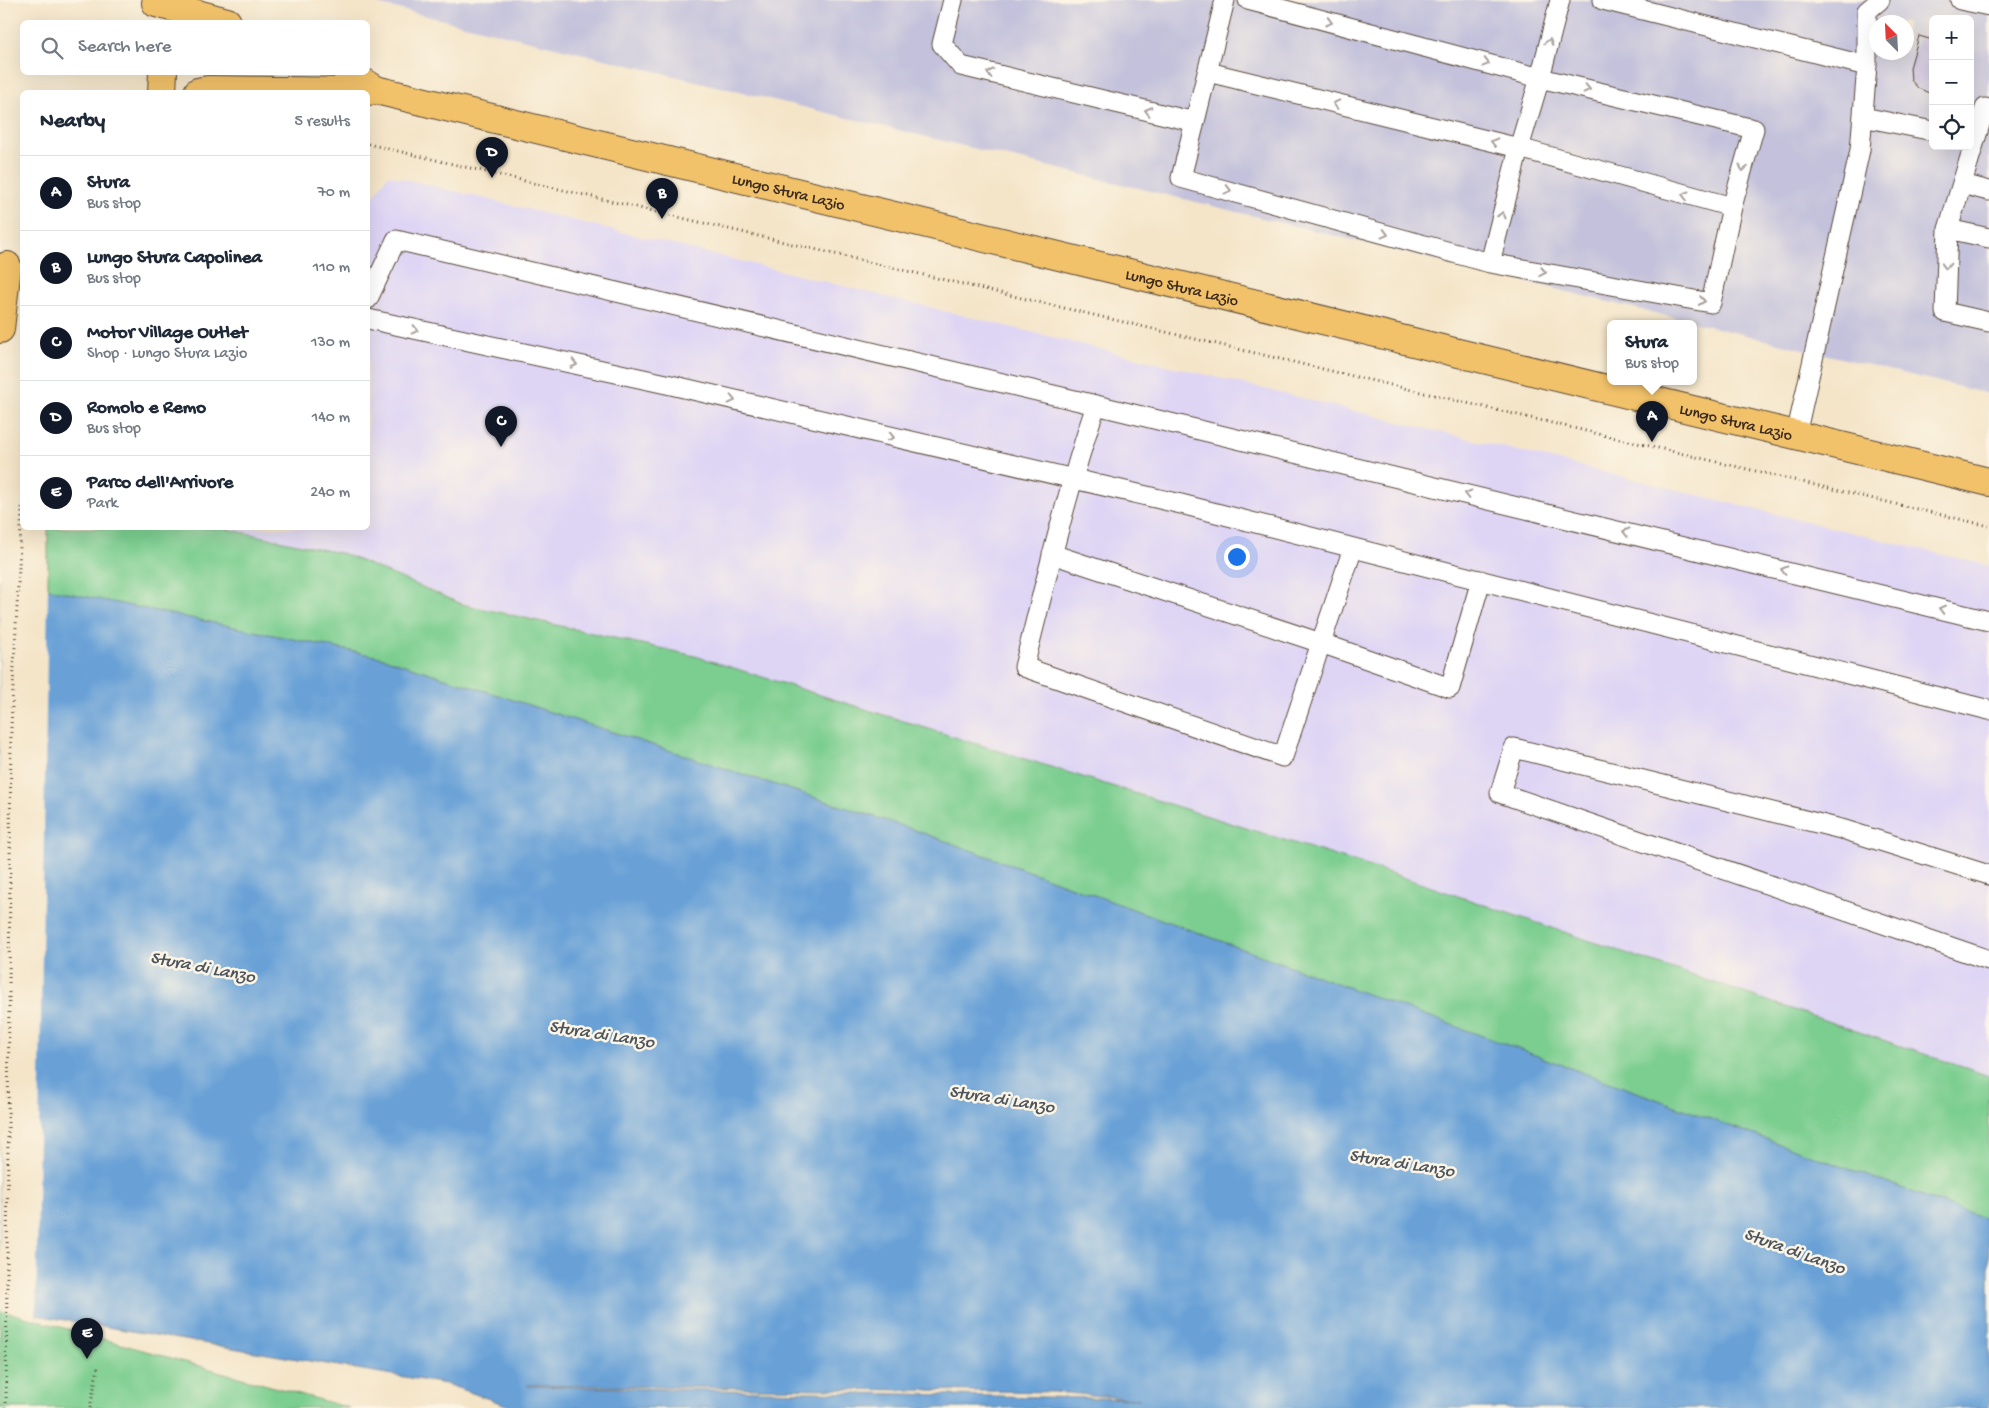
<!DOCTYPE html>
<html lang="en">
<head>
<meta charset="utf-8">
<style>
  :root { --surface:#fff; --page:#f2f2f3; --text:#1f2937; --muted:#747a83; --line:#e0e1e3; --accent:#111827 }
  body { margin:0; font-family:"Gochi Hand",sans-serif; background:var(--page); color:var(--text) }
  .controls { position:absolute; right:15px; top:15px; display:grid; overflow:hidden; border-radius:8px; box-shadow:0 5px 20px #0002 }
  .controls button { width:45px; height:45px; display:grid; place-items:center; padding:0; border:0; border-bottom:1px solid var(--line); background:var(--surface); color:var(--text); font:25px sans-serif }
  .compass { position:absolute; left:1869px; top:15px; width:45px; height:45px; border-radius:50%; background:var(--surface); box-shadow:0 5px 20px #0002; rotate:336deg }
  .you { position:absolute; left:1236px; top:556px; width:18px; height:18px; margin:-12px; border:4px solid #fff; border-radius:50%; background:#1a73e8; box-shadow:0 0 0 8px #1a73e833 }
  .badge { display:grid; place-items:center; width:32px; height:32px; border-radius:50%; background:var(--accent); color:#fff; font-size:16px; font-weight:700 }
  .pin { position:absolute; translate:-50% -41px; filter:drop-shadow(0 1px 2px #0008) }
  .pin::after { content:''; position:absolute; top:26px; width:18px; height:15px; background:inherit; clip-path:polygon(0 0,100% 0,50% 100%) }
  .popup { position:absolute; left:1607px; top:320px; width:90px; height:65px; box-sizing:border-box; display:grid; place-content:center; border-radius:8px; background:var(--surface); filter:drop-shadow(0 1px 4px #0005); font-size:16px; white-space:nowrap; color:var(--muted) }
  .popup b { font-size:19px; color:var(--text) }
  .popup::after { content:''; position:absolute; left:50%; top:100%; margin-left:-10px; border:10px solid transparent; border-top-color:var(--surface) }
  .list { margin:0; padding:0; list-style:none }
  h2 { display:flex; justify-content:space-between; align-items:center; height:65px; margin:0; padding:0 20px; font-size:21px }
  h2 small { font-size:16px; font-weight:400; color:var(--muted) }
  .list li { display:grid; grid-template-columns:32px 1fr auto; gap:15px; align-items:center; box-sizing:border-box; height:75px; padding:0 20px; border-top:1px solid var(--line) }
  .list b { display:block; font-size:19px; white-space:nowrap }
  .list p { margin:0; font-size:16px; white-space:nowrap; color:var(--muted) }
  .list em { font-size:16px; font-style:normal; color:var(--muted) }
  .icon { flex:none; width:28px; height:28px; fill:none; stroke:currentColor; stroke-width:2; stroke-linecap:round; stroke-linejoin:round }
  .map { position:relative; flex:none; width:1989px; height:1408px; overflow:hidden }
  .search { position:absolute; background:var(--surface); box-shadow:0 5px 20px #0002; left:20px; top:20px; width:350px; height:55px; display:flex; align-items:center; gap:12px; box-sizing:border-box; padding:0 18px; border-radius:8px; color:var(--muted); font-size:19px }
  .panel { position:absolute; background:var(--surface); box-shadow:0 5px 20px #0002; left:20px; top:90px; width:350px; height:440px; border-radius:8px }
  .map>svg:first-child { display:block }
  .built { fill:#ded5f5 }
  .industrial { fill:#c3c1db; fill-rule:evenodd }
  .green { fill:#7cce90; stroke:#5c7c57 }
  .water { fill:#69a1d7; stroke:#52667a; fill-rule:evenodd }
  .pier { fill:#f4e5c9 }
  .building { fill:#aca1de }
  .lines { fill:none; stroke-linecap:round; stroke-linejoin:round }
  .service-casing { stroke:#574638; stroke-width:21 }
  .primary-casing { stroke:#574638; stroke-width:30 }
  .path { stroke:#574638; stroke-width:3; stroke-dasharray:1 4; stroke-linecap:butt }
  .service { stroke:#fff; stroke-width:19 }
  .primary { stroke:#f2c26a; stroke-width:28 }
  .oneway { stroke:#a79f9a }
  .labels { text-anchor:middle; stroke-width:5; stroke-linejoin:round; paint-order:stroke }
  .street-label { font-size:16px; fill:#3b2a1e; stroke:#fcf5e5 }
  .water-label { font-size:18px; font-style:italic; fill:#4b545f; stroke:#fcf5e5 }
</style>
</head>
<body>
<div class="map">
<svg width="1989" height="1408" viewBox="0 0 1989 1408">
  <rect width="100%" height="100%" fill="#fcf5e5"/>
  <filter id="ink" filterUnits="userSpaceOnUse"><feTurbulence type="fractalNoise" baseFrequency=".02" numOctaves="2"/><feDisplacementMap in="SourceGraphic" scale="10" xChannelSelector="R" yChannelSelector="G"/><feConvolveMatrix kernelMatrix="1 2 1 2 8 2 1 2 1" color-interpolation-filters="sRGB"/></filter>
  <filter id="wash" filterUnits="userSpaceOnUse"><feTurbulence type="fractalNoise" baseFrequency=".0096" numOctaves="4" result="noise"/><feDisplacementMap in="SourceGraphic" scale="20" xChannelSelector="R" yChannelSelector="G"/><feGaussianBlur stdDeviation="1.12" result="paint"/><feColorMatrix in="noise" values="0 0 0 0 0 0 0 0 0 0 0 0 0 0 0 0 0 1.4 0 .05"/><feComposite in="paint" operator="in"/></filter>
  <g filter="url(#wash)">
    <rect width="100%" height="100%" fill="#f4e5c9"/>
    <path class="built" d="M388,175l1601,391v510l-602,-204 -692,-216 -233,-53 -118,-49 -122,-26h146v-323z"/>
    <path class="industrial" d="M361,0h1628v394zM1933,19h37v127h-37zM1876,22h30v30h-30z"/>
    <path class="green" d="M48,528h174l122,26 118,50 233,52 692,216 602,204v144l-1077,-391 -532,-172 -332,-68z
      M0,1310l349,98h-349z"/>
    <path class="water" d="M0,579l380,78 532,172 1077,391v188h-1474l-69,-24 -446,-75zM528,1385l525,7 87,7 -612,-13z"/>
    <path class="pier" d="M0,577l48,10 -12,730 -36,-6z"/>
    <g id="blocks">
      <path class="building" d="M1919,36l14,4v53h-4l-11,-5 -7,-8 -1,-12z"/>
    </g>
  </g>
  <g filter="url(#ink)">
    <use href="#blocks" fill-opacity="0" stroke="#574638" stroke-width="1"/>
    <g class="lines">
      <defs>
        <path id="service" d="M953,0l-11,44 19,22 234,56
          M1225,0l-44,178 309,85 221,40 21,-96 22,-78 -214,-51 -292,-78
          M1603,0l264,66
          M1960,0l29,6
          M1208,72l311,76 213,59
          M1989,109l-4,-1 -37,121 -3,83 44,10
          M1863,117l70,14
          M1962,184l27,7
          M1948,229l41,9
          M1490,263l29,-115 21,-70 20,-78
          M368,299l28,-59 700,165 893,216
          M368,319l303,66 510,119 808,206
          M1796,435l64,-285 7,-84v-55l13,-11
          M1353,548l-32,95 129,45 31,-108
          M1052,554l269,89 -38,114 -259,-90c22,-88 43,-176 72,-262
          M1989,875l-144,-45 -331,-82 -14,45 489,167"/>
        <g id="primary">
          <path d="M156,3l71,19"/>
          <path id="s1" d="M347,72l29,18 1613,392"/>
          <path d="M162,92l1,-20"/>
          <path d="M198,92l10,-2 151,2 17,-2"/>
          <path d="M0,329l7,-63"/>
        </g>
      </defs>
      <use href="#service" class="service-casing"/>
      <use href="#primary" class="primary-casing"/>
      <path class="path" d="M368,144l1621,382
        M6,1408l5,-681 11,-220
        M90,1408l8,-41"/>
      <use href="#service" class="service"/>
      <use href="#primary" class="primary"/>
    </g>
    <defs><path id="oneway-chevron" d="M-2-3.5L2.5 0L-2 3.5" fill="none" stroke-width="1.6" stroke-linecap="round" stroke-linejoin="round" transform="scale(1.25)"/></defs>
    <g class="oneway">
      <use href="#oneway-chevron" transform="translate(1329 22) rotate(15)"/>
      <use href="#oneway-chevron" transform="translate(1549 42) rotate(-75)"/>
      <use href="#oneway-chevron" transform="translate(1486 63) rotate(15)"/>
      <use href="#oneway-chevron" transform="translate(990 73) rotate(-166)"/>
      <use href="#oneway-chevron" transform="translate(1587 89) rotate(13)"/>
      <use href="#oneway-chevron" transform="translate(1336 104) rotate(-166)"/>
      <use href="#oneway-chevron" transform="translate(1148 111) rotate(-166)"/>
      <use href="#oneway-chevron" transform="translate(1494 142) rotate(-166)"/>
      <use href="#oneway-chevron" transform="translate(1743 168) rotate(106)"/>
      <use href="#oneway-chevron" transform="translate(1228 190) rotate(15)"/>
      <use href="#oneway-chevron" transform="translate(1685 195) rotate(-165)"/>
      <use href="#oneway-chevron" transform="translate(1502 215) rotate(-76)"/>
      <use href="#oneway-chevron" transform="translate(1385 234) rotate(15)"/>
      <use href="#oneway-chevron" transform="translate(1946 266) rotate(92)"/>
      <use href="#oneway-chevron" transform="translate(1543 272) rotate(10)"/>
      <use href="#oneway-chevron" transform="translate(1702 301) rotate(9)"/>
      <use href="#oneway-chevron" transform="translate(415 330) rotate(13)"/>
      <use href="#oneway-chevron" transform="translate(574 364) rotate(12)"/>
      <use href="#oneway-chevron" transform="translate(732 400) rotate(13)"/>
      <use href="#oneway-chevron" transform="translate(891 437) rotate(13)"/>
      <use href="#oneway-chevron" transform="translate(1468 494) rotate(-166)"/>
      <use href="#oneway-chevron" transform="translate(1626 532) rotate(-166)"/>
      <use href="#oneway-chevron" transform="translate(1784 570) rotate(-166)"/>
      <use href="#oneway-chevron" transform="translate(1942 609) rotate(-166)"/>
    </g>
  </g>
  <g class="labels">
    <g class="street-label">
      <text dy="6" stroke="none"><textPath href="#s1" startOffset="459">Lungo Stura Lazio</textPath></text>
      <text dy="6" stroke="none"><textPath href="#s1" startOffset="864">Lungo Stura Lazio</textPath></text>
      <text dy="6" stroke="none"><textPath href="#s1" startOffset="1434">Lungo Stura Lazio</textPath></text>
    </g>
    <g class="water-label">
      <text transform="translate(203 966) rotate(11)" y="6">Stura di Lanzo</text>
      <text transform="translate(602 1033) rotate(9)" y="6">Stura di Lanzo</text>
      <text transform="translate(1002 1098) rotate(9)" y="6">Stura di Lanzo</text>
      <text transform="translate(1402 1162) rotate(9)" y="6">Stura di Lanzo</text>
      <text transform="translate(1795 1250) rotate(20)" y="6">Stura di Lanzo</text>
    </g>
  </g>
</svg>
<div class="controls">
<button>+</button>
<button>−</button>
<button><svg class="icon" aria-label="locate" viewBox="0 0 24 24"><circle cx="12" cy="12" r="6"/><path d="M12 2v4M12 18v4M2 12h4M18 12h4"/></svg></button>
</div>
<svg class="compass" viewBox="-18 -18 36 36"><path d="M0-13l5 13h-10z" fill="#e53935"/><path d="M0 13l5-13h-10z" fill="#747a83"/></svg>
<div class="you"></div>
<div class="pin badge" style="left:1652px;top:442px">A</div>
<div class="popup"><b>Stura</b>Bus stop</div>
<div class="pin badge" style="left:662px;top:219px">B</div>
<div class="pin badge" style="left:501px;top:447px">C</div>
<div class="pin badge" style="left:492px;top:178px">D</div>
<div class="pin badge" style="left:87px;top:1359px">E</div>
<div class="search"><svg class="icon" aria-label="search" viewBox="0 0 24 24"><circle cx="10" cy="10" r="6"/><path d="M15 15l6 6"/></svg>Search here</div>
<section class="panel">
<h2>Nearby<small>5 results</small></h2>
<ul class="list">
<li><span class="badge">A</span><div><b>Stura</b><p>Bus stop</p></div><em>70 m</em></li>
<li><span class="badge">B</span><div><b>Lungo Stura Capolinea</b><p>Bus stop</p></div><em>110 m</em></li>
<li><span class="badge">C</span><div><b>Motor Village Outlet</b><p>Shop · Lungo Stura Lazio</p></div><em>130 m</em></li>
<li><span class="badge">D</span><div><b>Romolo e Remo</b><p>Bus stop</p></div><em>140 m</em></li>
<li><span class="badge">E</span><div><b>Parco dell'Arrivore</b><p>Park</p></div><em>240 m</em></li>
</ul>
</section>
</div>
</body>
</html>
